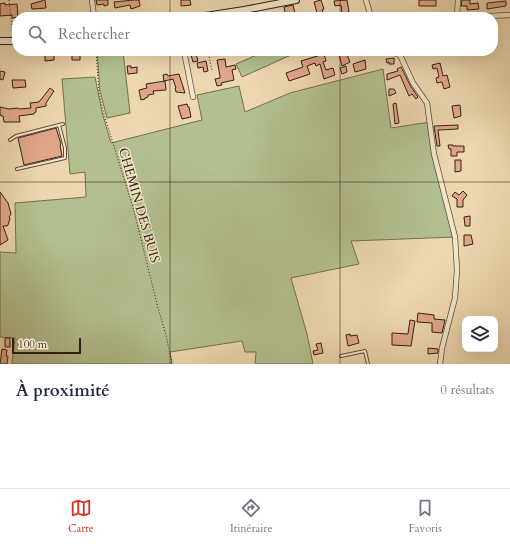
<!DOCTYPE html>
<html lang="fr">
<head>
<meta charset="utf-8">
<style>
  :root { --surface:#fff; --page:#f6f6f7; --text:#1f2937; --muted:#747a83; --line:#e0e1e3; --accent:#d93025 }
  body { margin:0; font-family:Cardo,serif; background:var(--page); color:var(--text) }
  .controls { position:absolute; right:12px; bottom:12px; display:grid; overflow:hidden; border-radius:8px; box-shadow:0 4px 16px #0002 }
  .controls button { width:36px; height:36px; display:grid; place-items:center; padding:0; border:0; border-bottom:1px solid var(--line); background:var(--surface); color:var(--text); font:20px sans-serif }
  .scale { position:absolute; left:12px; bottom:10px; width:69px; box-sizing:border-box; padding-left:4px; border:2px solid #342012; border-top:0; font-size:11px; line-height:14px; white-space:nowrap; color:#342012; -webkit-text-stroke:3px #f3e5cb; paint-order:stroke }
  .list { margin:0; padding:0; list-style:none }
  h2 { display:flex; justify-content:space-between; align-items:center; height:52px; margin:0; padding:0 16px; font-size:17px }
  h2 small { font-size:13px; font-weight:400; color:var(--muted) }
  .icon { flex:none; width:22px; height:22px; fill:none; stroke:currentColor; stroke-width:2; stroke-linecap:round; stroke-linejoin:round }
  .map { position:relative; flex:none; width:510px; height:364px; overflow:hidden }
  .search { position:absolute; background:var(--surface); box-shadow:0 4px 16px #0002; left:12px; right:12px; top:12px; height:44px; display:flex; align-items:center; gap:10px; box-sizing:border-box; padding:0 14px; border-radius:16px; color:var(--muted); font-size:15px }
  .sheet { height:124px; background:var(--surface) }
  nav { display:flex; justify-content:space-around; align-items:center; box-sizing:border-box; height:56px; border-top:1px solid var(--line); background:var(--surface); font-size:11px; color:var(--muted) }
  nav a { display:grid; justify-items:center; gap:2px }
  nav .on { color:var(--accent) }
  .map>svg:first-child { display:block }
  .green { fill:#b3bf8f; stroke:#747050 }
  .building { fill:#e2a68b; stroke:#342012 }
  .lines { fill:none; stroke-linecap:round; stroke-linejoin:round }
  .lane-casing { stroke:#624e39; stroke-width:4 }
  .street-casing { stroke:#624e39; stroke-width:6 }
  .secondary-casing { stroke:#342012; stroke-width:8 }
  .path { stroke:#342012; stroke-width:1; stroke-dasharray:1 2; stroke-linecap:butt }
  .lane { stroke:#f3e5cb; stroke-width:2 }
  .street { stroke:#f3e5cb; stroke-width:4.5 }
  .secondary { stroke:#f3e5cb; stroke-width:6 }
  .grid { fill:none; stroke:#342012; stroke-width:1; stroke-opacity:0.55 }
  .labels { text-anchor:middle; stroke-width:3; stroke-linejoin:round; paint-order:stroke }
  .street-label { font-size:13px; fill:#342012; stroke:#f3e5cb }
</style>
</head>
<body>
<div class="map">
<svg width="510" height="364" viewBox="0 0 510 364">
  <rect width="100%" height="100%" fill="#edd7af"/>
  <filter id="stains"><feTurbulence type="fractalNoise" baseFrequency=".005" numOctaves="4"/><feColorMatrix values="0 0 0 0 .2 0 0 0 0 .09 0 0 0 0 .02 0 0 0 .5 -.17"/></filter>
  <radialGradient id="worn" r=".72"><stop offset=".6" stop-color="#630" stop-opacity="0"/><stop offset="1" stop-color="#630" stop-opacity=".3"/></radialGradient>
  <path class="green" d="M97,51h26l7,62 -23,5 -7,-27z
    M266,51h34l-58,26 -6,-13z
    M383,69l8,59 39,-6 4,32 21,83 -104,4 8,23 -68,14 16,56 6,30h-58l1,-12h-11l-3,-11 -72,11 2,12h-160l3,-26 -15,-1v-85l16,1 -1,-50 71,-6 -1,-25 -15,2 -8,-95 33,-2 7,35 9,31 91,-23 -5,-25 42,-9 6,26 45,-19z"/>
  <path class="building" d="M42,0h3l1,8 -14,1 -1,-5 11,-3z
    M96,0h12v5l-4,1v-2l-7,1z
    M134,0h5l1,6 -9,3 -1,-4 -15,3 -1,-6z
    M181,0h9l1,5 -10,1z
    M321,0l3,9 -2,1 2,7h-16l9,-4 -3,-11z
    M347,0l2,12 -7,1 -1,-8 -6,1 -1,-5z
    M419,0h17v6h-17z
    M462,0h8v4l8,-1 1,6 -12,1v-4h-6z
    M506,1v5l-19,3v-6z
    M5,3v2l12,-1 1,13 -6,1v-3l-12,1v-12z
    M293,5l3,12h-10l-2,-10z
    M346,52l4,10 -8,4 -3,-11z
    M76,53h4v7h-8v-6h4z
    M54,54v6l-9,1v-6z
    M196,54l2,7 -5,1 -2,-7z
    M324,54l2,7 -3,1 3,8 7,-2 2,7 -11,4 -4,-15 -4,2 -1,-3 -8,3 3,8 -21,7 -3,-8 17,-6 -2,-6z
    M394,58v6h-5v-2l-2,1 -1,-4z
    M225,59l1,8 9,-2 1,4 -4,1 2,10 -13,3 1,2 -5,1 -2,-7 5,-1v-2l-3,-16z
    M365,60l1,9 -11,3 -2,-8z
    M206,61l2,10 -4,1 -1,-5 -5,1 -1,-5z
    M440,63l3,13 4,-1 3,12 -6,2 -2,-7 -5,1 -1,-5 3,-1 -2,-9 -4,1 -1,-4z
    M127,66h4v2l6,-1v6l-9,1z
    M346,66l1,6 -5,2 -2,-6z
    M401,67l10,20 7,10 -2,2 -4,-5 -3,2 -9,-21 -13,5v-6l11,-3 -1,-2z
    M0,71l5,1 -2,8 -3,-1z
    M167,74l1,2 11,-2 6,19 -9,-1 -1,-4h1l-3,-9 -9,2 -1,-6z
    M12,80h13l1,7 -13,1z
    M165,81l1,9 -13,1 1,3 -6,1v2l-3,1v1l-4,1 -2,-10 8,-2 -1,-4z
    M50,88l4,3 -8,12v3l-10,2v4l-2,1v1l-15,2 1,6h-16l-1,-6h-2l-1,-2v-7l9,2 9,-1 1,1 12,-1 -1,-5 9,-1z
    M389,89h5l2,4 -7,3z
    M396,103l3,20 -4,1 -2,-20z
    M187,104l1,3h1l2,10 -9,2 -4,-13z
    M460,105l1,11 -7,2 -2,-12z
    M458,125v4l-20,1 2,16h-3l-3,-20z
    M56,128l5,16 -1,1 2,11 -38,9 -6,-27z
    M448,145h5v1h11v6h-7v4h-6v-7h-2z
    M455,160h6v11l-6,1z
    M463,191l4,4 -4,5v7h-6v-8l-5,-3 3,-4 4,3z
    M0,192l8,11 3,11 -2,3 1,1 -2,7 -1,1h-4l5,14 -8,5z
    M470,216v10h-5l-1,-9z
    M464,235h7l2,9 -9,2z
    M418,313l16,2v4l11,1 -3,13 -10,-1v-9l-15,-1z
    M410,320l5,1 -4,25 -19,-1v-12l16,1z
    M350,334v2l7,-1 2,8 -11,3 -2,-11z
    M5,338h5v9h-5z
    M321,343l2,10 -9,2 -1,-4 5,-1 -2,-6z
    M428,348l10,1v4l-10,1z
    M2,349l5,1 -1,6h2l-1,8h-7z"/>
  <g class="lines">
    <defs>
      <path id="lane" d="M10,140l6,-4 47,-12
        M17,169l48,-11v-10l-6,-23
        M341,356l24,-5 3,13"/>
      <path id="street" d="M92,0l2,17
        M366,0l5,17
        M457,17l1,-17
        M469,17l41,-2
        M184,51l9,46
        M388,51l12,4 13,28 14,20 7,51 21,83 2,33 -2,28 -13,50 -2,16"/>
      <path id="secondary" d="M199,17l45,-7 52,-10
        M0,41h17"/>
    </defs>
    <use href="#lane" class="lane-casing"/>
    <use href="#street" class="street-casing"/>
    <use href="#secondary" class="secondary-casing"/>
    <path class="path" d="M9,0l4,35
      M96,51l3,42 5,21 30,97 24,97 8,27 6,29
      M208,51l4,20"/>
    <use href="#lane" class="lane"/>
    <use href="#street" class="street"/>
    <use href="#secondary" class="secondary"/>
  </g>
  <path class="grid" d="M170,0v17M340,0v17M170,51v313M340,51v313M0,182h510"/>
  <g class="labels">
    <g class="street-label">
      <text transform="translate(140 205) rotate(74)" y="5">CHEMIN DES BUIS</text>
    </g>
  </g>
  <rect width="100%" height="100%" filter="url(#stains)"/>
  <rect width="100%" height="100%" fill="url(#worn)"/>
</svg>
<div class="controls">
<button><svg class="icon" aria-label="layers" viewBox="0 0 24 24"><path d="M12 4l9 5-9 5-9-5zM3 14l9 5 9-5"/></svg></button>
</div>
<div class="scale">100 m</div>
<div class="search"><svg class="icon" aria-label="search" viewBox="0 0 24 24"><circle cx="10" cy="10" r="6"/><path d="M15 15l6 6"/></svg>Rechercher</div>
</div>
<section class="sheet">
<h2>À proximité<small>0 résultats</small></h2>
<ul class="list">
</ul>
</section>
<nav>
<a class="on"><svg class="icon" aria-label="map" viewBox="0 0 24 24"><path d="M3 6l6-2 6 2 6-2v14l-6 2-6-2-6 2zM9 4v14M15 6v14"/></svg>Carte</a>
<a><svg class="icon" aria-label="directions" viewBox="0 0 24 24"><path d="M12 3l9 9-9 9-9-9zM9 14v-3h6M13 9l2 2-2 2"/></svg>Itinéraire</a>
<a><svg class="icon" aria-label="saved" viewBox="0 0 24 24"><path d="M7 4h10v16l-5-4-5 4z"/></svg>Favoris</a>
</nav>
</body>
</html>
